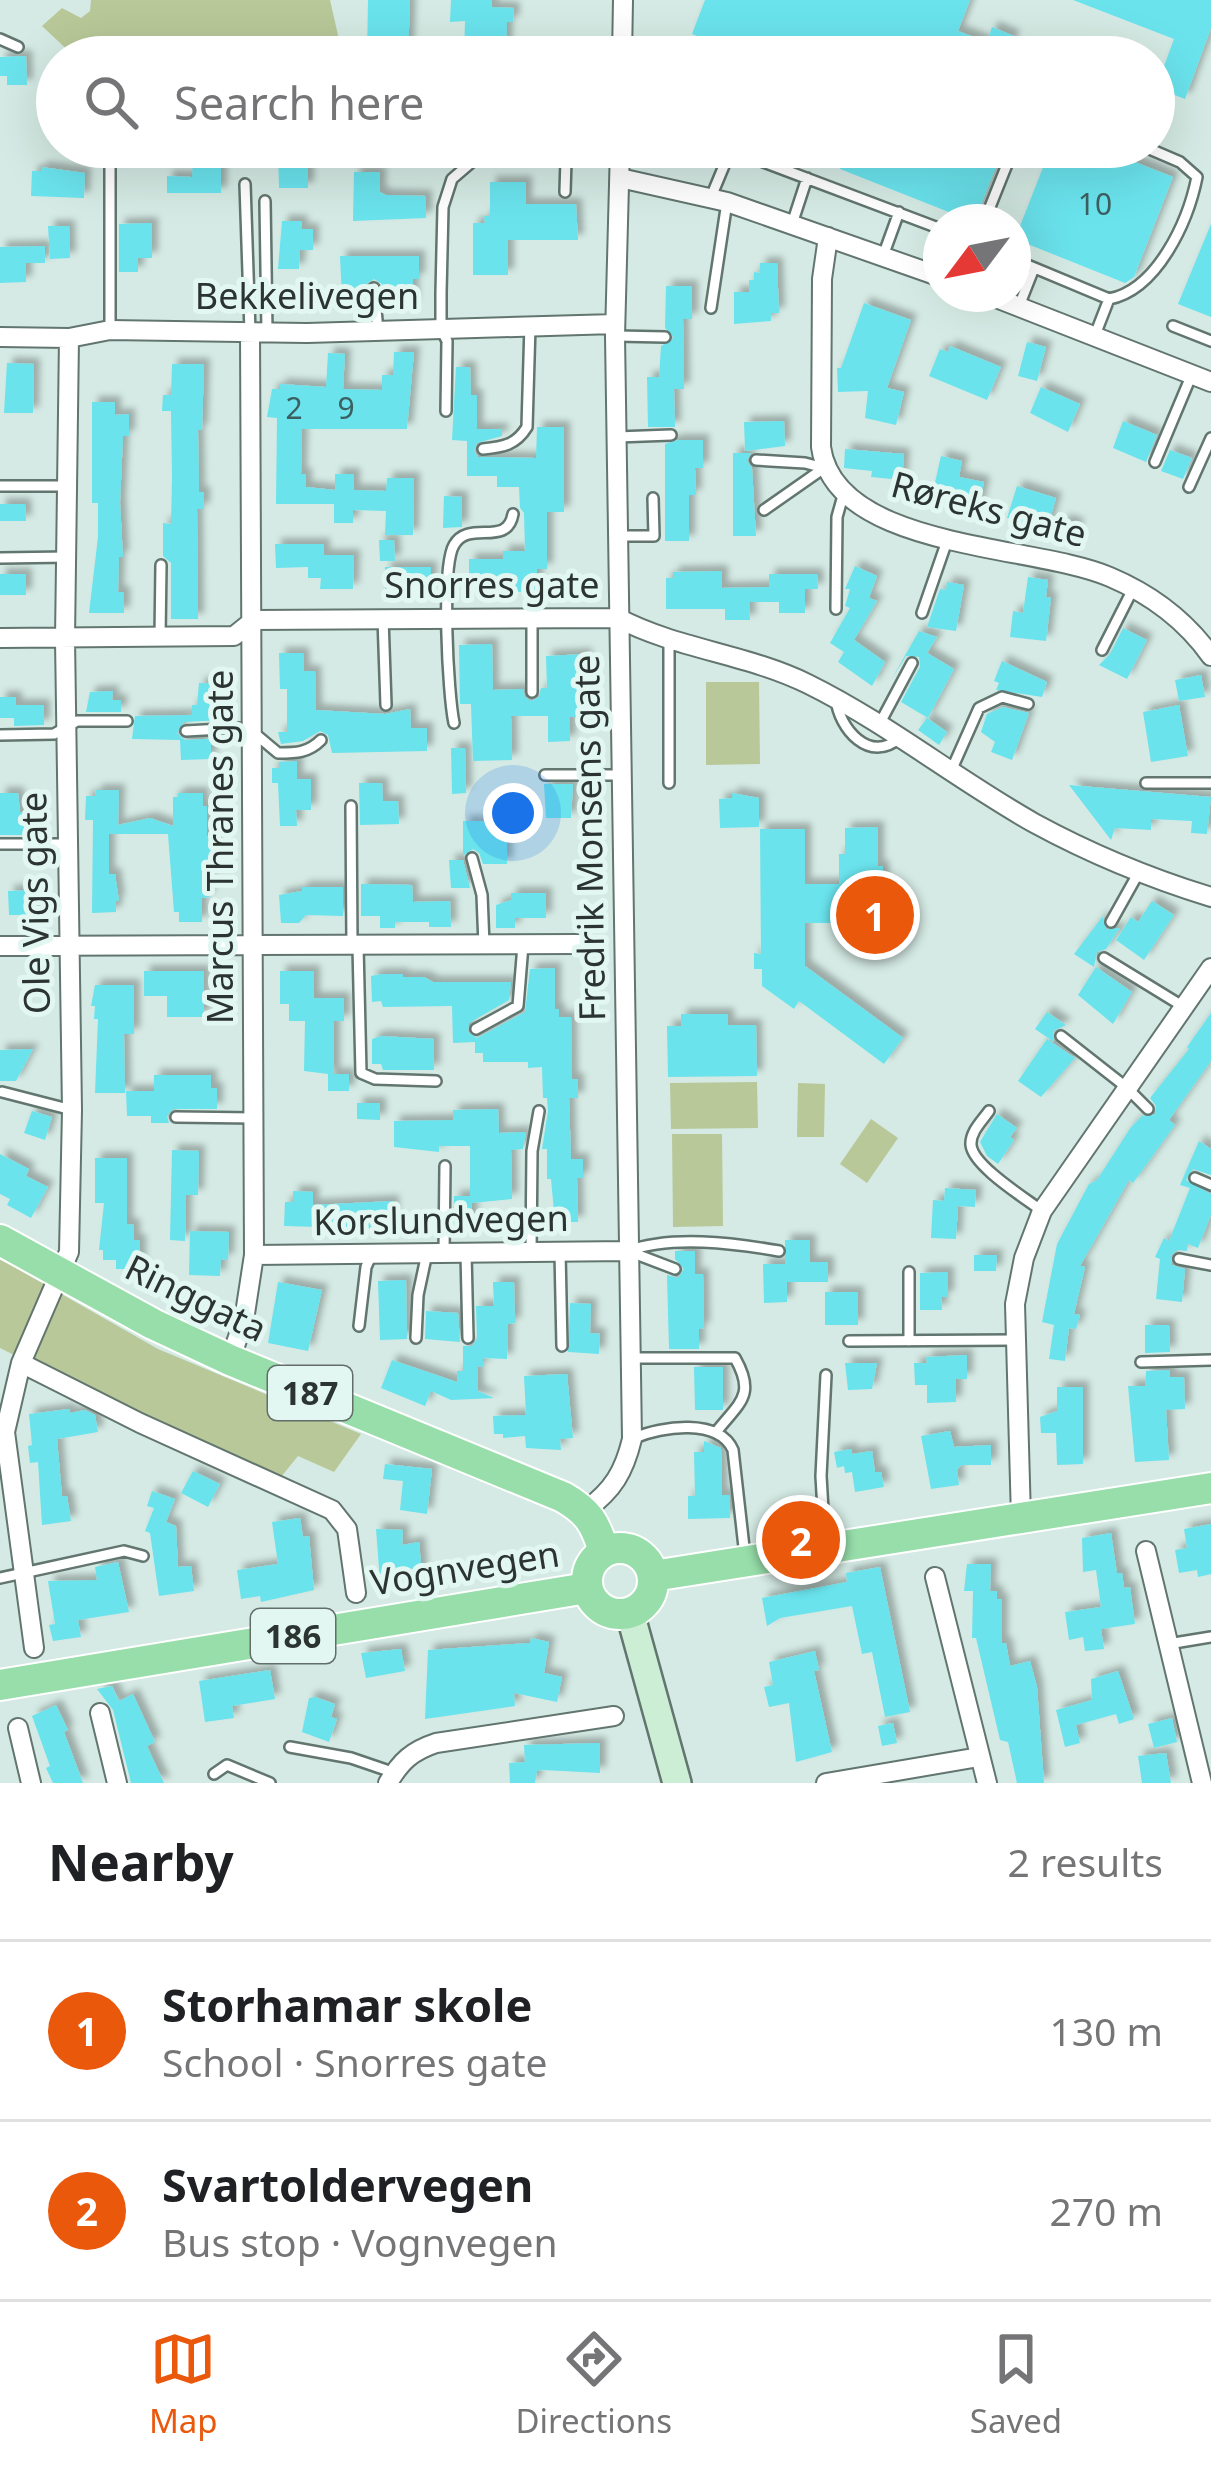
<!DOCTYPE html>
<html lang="en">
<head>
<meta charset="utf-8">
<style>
  :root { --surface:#fff; --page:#f2f2f2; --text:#202124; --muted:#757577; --line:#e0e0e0; --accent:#ea580c }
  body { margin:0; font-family:"Noto Sans",sans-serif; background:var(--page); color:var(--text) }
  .compass { position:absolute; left:923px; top:204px; width:108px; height:108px; border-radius:50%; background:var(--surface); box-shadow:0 12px 48px #0002; rotate:238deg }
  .you { position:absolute; left:513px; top:813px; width:42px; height:42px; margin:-30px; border:9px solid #fff; border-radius:50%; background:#1a73e8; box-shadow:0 0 0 18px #1a73e833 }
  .badge { display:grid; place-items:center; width:78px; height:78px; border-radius:50%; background:var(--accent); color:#fff; font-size:39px; font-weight:700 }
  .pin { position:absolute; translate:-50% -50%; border:6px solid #fff; box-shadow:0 3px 12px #0006 }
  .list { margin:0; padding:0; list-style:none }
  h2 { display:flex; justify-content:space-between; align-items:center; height:156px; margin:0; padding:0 48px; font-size:51px }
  h2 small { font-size:39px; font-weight:400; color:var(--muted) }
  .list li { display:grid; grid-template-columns:78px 1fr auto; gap:36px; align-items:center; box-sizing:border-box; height:180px; padding:0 48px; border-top:3px solid var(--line) }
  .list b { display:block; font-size:45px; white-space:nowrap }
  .list p { margin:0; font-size:39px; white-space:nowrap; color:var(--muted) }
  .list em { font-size:39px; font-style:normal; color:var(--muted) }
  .icon { flex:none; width:66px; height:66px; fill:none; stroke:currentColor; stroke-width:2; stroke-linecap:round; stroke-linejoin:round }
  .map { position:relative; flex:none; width:1211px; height:1783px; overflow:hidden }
  .search { position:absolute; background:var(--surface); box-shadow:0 12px 48px #0002; left:36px; right:36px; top:36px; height:132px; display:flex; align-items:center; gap:30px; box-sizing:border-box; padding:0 42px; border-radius:66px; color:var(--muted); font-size:45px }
  .sheet { height:516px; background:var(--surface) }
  nav { display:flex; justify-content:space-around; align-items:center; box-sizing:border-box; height:168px; border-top:3px solid var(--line); background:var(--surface); font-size:33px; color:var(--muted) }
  nav a { display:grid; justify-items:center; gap:6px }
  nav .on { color:var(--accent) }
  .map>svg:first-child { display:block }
  .green { fill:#b8c898 }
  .building { fill:#6ae3ed; filter:url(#shadow) }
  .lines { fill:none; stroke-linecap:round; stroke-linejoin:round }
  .lane-casing { stroke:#62756f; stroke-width:14 }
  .street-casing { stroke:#62756f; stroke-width:22 }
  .secondary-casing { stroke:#62756f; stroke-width:32 }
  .primary-casing { stroke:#fff; stroke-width:34 }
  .lane { stroke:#fff; stroke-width:9 }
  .street { stroke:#fff; stroke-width:18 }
  .secondary { stroke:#cbeed4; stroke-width:27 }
  .primary { stroke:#97deaa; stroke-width:30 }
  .labels { text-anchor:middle; stroke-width:10; stroke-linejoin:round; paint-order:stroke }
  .number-label { font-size:30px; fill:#3c6061 }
  .shield { fill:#e2f7f1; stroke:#636e6b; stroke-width:3 }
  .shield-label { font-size:33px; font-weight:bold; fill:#2c3432 }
  .street-label { font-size:36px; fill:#2c3432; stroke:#e2f7f1 }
</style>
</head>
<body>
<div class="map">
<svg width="1211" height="1783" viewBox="0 0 1211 1783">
  <defs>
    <filter id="shadow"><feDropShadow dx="6" dy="-6" stdDeviation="3" flood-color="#0004"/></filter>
  </defs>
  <rect width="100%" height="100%" fill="#d5eae4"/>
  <path class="green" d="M91,0h239l13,57h-268l-33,-31 20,-18 19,10 9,-7z
    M706,682h53l1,82 -54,1z
    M757,1082l1,46 -87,1 -1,-46z
    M798,1083l27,1 -1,53h-27z
    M871,1119l27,19 -31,45 -27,-19z
    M672,1134h50l1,92 -50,1z
    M0,1259l158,90 203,85 -27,38 -36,-16 -17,21 -133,-55 -148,-74z"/>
  <path class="building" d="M368,0h42l-2,57h-41z
    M451,0h41v7l22,1 -1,14h-6l-1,35h-42l1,-36 -15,1z
    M705,0h265l-12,31 29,11 5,-15 22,9 -6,14 14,6 -272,1 -58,-23z
    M1073,0h138v28l-26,71 -29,-11 18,-49z
    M26,56l1,29h-20v-9h-7v-19z
    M849,147h155l-30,75 -134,-53z
    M1051,147h46l76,30 -39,100 -9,6 -110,-44z
    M278,150l30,5v33h-29z
    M193,157h28v36h-54v-17l25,1z
    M41,167l44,6 -1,25 -53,-2 1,-25h9z
    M354,172h26v20l6,3 40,1v22l-73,3z
    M490,182h36v22h50l2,36h-70v35h-35v-52h12l-1,-7h6z
    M282,221h20l-1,8h12v21h-13l-1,19h-21z
    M152,223v35h-14v14h-19v-48z
    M1211,224v93l-33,-13z
    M48,226h21l1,32 -20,1z
    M45,246v17h-19v19l-26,1v-36z
    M340,256h79v23h-6v27h-20v-8h-9l-2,-14 -8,-5 -9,6 1,13h-24z
    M760,263h17l2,50h-8v8l-37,3v-32h15v-12h5v-8l6,1z
    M666,286h26v33h-9l1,70h-10l1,38h-27l-1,-50h12l2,-31 13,-8 -9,-10z
    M864,303l47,17 -24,68 17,4 -8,33 -31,-7 3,-27 -30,1 -1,-24h4z
    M1027,342l19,5 -9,34 -19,-5z
    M950,346l51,21 -14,33 -58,-24 11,-27 8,3z
    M394,352h20l-7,77h-105l-1,45h5v13l29,3v-16h19v16l32,1 1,-13h27l-1,57h-28l1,-24 -33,-1v13h-19v-19h-58l1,-86 -10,-1 5,-28h8v-5l46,3 2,-34 17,1 -2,35 39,1v-15h11z
    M7,363l27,1 -1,49h-29z
    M172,364h32l-2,66h-4l1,62h5v17h-7l1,110h-27v-56l-8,-7v-33l8,1 1,-46 -1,-67h-9l1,-16h8z
    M456,367h14l1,28h6v34h25v7l-25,7 -3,8 4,6 58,1 1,-31h27v85h-17v57h-10v22l-22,1v-10h-46v-23h34v-8h22l-1,-38 -4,-5 -1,-21h-22v-11h-30v-35l-15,-1z
    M1041,387l39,17 -12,28 -38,-19z
    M92,402h23v13l14,-1v22h-6l-3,67 3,54h-4l-1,35h6v21h-35l9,-76v-34h-6z
    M784,421l1,25 -40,5 -1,-29z
    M1123,421l34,14 -11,27 -33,-14z
    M678,440h25v28h-8l1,27h-7v46h-24v-97z
    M845,449l59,5 -2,26 -31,-3 1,-6 -28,-3z
    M1170,450l22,8 -9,21 -22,-8z
    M733,453h18l-4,8 5,7 4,68h-23z
    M941,456l21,5 -3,16 25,5 -5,24 -8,-2 -1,4 -39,-8z
    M1017,486l39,12 -9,32 -40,-12z
    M444,496l18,1v30l-19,1z
    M0,504h25l1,17h-26z
    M1063,520l15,4 -5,18 -15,-4z
    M379,540h15l1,21h-15z
    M275,544h49v11h30l-1,34h-33l1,-11h-13v-11l-32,1z
    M855,566l22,10 -8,22 8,3 -23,39 31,22 -13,24 -34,-24 6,-10 -14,-9 20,-35 -5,-2 5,-17h-5z
    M385,567h46v25l-46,-3z
    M722,571v17l47,-1v-13h48l1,15h-13v24h-26v-11h-30l1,18h-25v-11h-59v-31h7v-6z
    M0,574h26v21h-26z
    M1028,577l20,3 -2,17 5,1 -5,43 -36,-4 3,-26 10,2z
    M947,582l17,3 -8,46 -29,-4 13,-38 6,1z
    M1123,628l24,12 -20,39 -28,-14 11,-11z
    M919,631l18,6 -10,16 27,16 -26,49 -27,-16 19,-35 -1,-10 -13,-1 -15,24z
    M492,644l1,46 30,-1 2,8 6,4 8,-4 2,-9h6l-1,-32 40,-2 1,63h-17v24l-22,1v-26h-37l1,44 -39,1 -2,-57h-11l-1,-59z
    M279,653h24l1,18h11l1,39 69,4 25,-5 1,19h16v23l-95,2 -4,-18 -8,-4 -17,10 -22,3 -3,-12h9v-43h-7z
    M1002,661l45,21 -5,15 -46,-7 3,-7 -5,-2z
    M1201,675l4,22 -26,4 -4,-21z
    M199,683l25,1v36l-40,2 -7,11 8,7 38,-2v7h-12v14l-30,1 -1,-20 -48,-1 3,-23 57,-1v-10h5z
    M113,691l-1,9h9v12h-35l4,-20z
    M0,697h16v8h28v20l-30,1v-8h-14z
    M1179,705l9,51 -37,6 -8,-50z
    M1003,707l26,6 -17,47 -21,-8 4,-10 -14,-10 6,-18z
    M927,718l20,14 -8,13 -21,-15z
    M451,748h14l1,45 -14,1z
    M297,761v18h14v31h-15l1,16h-17l-2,-43h-6v-15h7v-6z
    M359,783h23l1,18h15l1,23 -39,1z
    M544,784h29l-2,34h-25z
    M1069,785l142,12 -4,37 -16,-1 1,-12 -41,-2v11l-36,-2 -4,12z
    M96,790h23l-1,35 32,-7 23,8v-29h5v-4h25v13h4v30l13,-1v32h-12l1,30 -7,1v24h-23v-10h-5l-6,-78h-59v40h6l4,27h-3v11l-24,1 1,-93h-8l1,-24h9z
    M0,793h18l2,19h15v23h-35z
    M732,793l27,5v29l-39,1 -1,-29 13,-1z
    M463,821h44v43h-24l-4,-11 -6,-4 -10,7z
    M878,827v39h5v21h-5v36h-73v43l98,72 -19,26 -85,-63 -5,8 -32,-23v-17h-8v-16l7,1 -1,-125h45v55h34v-30h6v-26z
    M449,860h14l7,28h-19z
    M361,884l51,1 1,17 37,-1 1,26h-22v-5h-34v6h-15v-12h-19z
    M302,887h41v29l-37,-1 -7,8h-18l-2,-28 23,-4z
    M37,890v25h-28l-1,-24z
    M511,893h35v25h-31v10h-19v-23l15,-5z
    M1152,901l22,14 -30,45 -28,-20 15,-23 7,5z
    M1103,916l3,13 14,-1 -14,21 -9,3 -3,15 -20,-13z
    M1096,967l36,25 -19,32 -35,-29z
    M555,968v41h4v8h12l1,62h6v19h-9l2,61h12v19h-6l1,44h-23l-4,-43h-4v-30h-5l6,-38 -1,-13h-4l-1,-31 -14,1v-6h-45v-9h-8v-11l-22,1 -1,-37 -69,1 -2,-6 -9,1 -1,-26 10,-2h22v3h21l9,5h78l-2,18 -40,23 -1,9 9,6 48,-26 5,-43z
    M144,971h60v46h-37v-21h-23z
    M280,971h34v27h30v23h-10v53h-5h20v17h-21v-17l-24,-3 1,-50h-16v-17h-9z
    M95,985h39v49h-10l1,59h-30l3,-74h-4l1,-13h-4z
    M1047,1012l19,13 -13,6 1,11 -19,-13z
    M1211,1013v48l-42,59 6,5 -42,58 -4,-3 -49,86 5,1 -11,47 6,1 -4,14 -7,-1 -4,33 -16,-2 5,-34 -12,-3 15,-78 32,-60 8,-4 34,-53 11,-11 13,-2 1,-8 -6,-8 39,-49 -2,-2z
    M681,1014h47v11h28l1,51 -89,1 -1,-51h14z
    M381,1036l53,3v31h-51l-2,-6h-9v-25z
    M1047,1039l28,19 -34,39 -23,-16z
    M33,1049l-17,32h-16v-31z
    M154,1075h57v13h6v21h-44l-6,7 2,7h-18v-7h-24l-1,-25h28z
    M357,1103h23v17l-23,-1z
    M498,1109l1,24 27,-1 -3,17 -12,1 1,49 -40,4v22h-19l1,-29h16v-50h-31v6l-45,-5v-26l59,-1v-10z
    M32,1111l20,6 -7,23 -21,-7z
    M997,1114l20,14 -7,9 4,3 -16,24 -11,-8 -7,-14z
    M1199,1141l12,8v26l-18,-6 -7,11 25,14v21l-13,33 -10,-4 -1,7 -10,-1 -6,6 1,9 13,4 -3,33 -26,-3 4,-40 -5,-2 9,-19 5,3 21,-53 -10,-3z
    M172,1150l27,1 -1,44h-12l-1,46 -15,-1z
    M0,1154l29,15 -3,7 22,11 -17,31 -24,-13 3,-6 -10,-5z
    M95,1158h32v66l7,1v15h6v29h-24v-9h-13v-10h-4l5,-47h-9z
    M945,1188l31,2 -1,17 -17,-1 -2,33 -25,-1 2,-38 11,1z
    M293,1191l20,1v13l80,-4v28l-109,-3 1,-24h8z
    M190,1231l39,1 -1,28 -7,-1 -1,17 -31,-1z
    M785,1240h25v22h18v20h-41v20l-23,1 -1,-39h22z
    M675,1251h20v23h8l1,54 -5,1v20h-30l-2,-74 11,3 6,-9 -9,-10z
    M974,1255h23l-1,16h-22z
    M948,1272v25h-7l1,13h-22v-37z
    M406,1280l1,59 -27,1 -2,-59z
    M278,1282l44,8 -14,61 -40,-8z
    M493,1282h21l1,41 -7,1 -1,35 -24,-1v9l-6,-1 1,25 16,7 -43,2 -20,-9 -6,15 -44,-18 11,-28 65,22v-11h6v-25h9l5,-7 -1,-33h18z
    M825,1292h33v33h-33z
    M570,1303l21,1 -1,29 10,1 -1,20 -31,-2z
    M426,1311l32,2 2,29 -35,-3z
    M1145,1325h24l1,27 -25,1z
    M967,1355v24h-11v23l-29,1v-18h-12l-1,-22h13l-1,-6z
    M845,1363h32l-5,26 -24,1z
    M694,1367h29v43h-28z
    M1170,1370v7h14l1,32 -19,1 3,50 -34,2 -7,-76h17l1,-15z
    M567,1374l6,64 -13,1 1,11 -35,-2 -1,-12 -22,2v-4h-9l-1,-18 33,-1 -2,-39z
    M1057,1387h26v77l-26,1 -1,-32h-15l-1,-16 17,-6z
    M69,1409l1,4 15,-3 10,5 3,17 -41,7 5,57h5l4,25 -29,4 -4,-63 -8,1 -2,-17 4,-1 -3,-31z
    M950,1431l4,16 37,-2v20h-29l-5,4 2,16 -28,4 -10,-53z
    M704,1441l17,7 1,47h7l1,23 -42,1v-23h7l-1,-44h10z
    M851,1449l1,5 20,-3 3,21h6l3,15 -29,5 -3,-20 -7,1 -1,-7 -7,2 -3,-16z
    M385,1464l47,5 -5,45 -27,-4 3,-29 -20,-2z
    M193,1471l27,13 -12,23 -27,-14z
    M152,1491l23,8 -9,23 10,4 2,41 13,-1 3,25 -35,5 -9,-63 -5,-2 9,-23 -7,-2z
    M300,1518l3,19 6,-1 5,54 -53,12 -1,-6 -19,3 -4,-29 41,-6 -6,-42z
    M1211,1524v50l-13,3 -1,-7 -18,3 -4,-23 12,-2 -3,-19z
    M376,1529l27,1 -1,15 17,-3 3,32 -42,7z
    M1111,1533l6,40h5l2,15 6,-1 5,37 -34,5 3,20 -19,2 -2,-14 -14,3 -4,-28 36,-5 -5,-37 -13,2 -1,-34z
    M118,1562l11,50 -51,8 3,17 -28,4 -4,-16 6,-1 -7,-43 49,-1 -2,-13z
    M967,1564h24l-1,27h7v8h5v44h4l4,23 20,-5 7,26 7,96h-27l-9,-41 -8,-2 -24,-102h-4l1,-47h-9z
    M880,1567l30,145 -25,5 -13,-65 -10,2 -10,-48 -72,12 -13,8 -5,-28 85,-16 -1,-9z
    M531,1638l18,4 -5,31 18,4 -5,25 -43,-9 1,13 -90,13 3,-69 102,-7z
    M401,1649l4,22 -39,7 -5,-25z
    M815,1651l4,19 -5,1 18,81 -36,10 -7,-59 -20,4 -5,-20 9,-2 -4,-23z
    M270,1670l5,29 -43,7 2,12 -29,4 -6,-41z
    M1118,1671l16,48 -15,5 -3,-10 -40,11 4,18 -15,4 -9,-37 36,-10 -1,-21z
    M112,1686l7,15 14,-7 22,48 -8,4 17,37h-33l-18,-73 -16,-21z
    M315,1697l20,7 -4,13 6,2 -8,23 -27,-10 7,-34z
    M56,1705l12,25 -4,2 19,51h-30l-7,-15 4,-2 -18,-50z
    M1172,1718l5,24 -23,6 -6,-24z
    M893,1723l4,20 -15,3 -4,-20z
    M600,1743v30l-57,-3 -6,1 -2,12h-25l-1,-20 16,-1 -1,-17z
    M1166,1753l5,30h-29l-4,-27z"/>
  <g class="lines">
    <defs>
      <path id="lane" d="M0,39l18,8
        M110,147v183
        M245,184l5,148
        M565,192l1,-32 10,-13
        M711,197l15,-36 27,-3 188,71
        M265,201l2,131
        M984,222l30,-75
        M792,224l15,-46
        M883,256l16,-44
        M1013,259l96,40c48,-9 79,-77 88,-122l-17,-15 -35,-15
        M374,288l4,43
        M1019,306l15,-38
        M711,308l16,-106
        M1173,326l38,15
        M1095,335l14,-36
        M617,336l48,1
        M446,411l1,-70 -6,-12v-36l2,-86 9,-28 21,-18 93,-1
        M617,437l54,-2
        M483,449c20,-2 33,-4 44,-22l3,-102
        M756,460l49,3 19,5 -60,42
        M1155,462l37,-88
        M0,486h67
        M1189,487l22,-49
        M620,536h34l-1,-38
        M0,558l68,-1
        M836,609l1,-92 7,-25
        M922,613l26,-75
        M383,618l3,87
        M160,637l1,-72
        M669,637v146
        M1102,650l31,-61
        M532,692v-74
        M836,699c3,30 34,65 63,39
        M454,723c-6,-28 -13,-156 0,-178 15,-26 53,3 59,-31
        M880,723l32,-60
        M186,731l53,-3 14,4 25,21c18,0 30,0 43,-13
        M0,735l54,-1 23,-13h50
        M951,771l28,-63 23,-11 26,7
        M545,775h77
        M1146,783h65
        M351,806l1,140
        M0,844h67
        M472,858l10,37 2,50
        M1111,922l28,-50
        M358,946l3,127 14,6 61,2
        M1104,958l80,49
        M476,1029l42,-23 5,-61
        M1061,1036l65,51 22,22
        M2,1092l70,18
        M989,1111c-7,10 -19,21 -18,34 2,21 54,53 71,66
        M176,1117l78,1
        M1195,1178l16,7
        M531,1252l1,-101 7,-40
        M560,1252l2,94
        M444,1253l1,-87
        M466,1253l2,85
        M1179,1259l32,6
        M675,1269l-47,-18c44,-16 105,-8 151,0
        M359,1326l7,-59 6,-13
        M416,1338l2,-43 9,-42
        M849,1341l166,-1
        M909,1341v-69
        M629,1358h106c21,37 5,44 -18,73
        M1141,1362l70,-2
        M634,1438c28,-12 85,-20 99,12l12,106
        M825,1544l-4,-68 5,-101
        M0,1578l124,-27 19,5
        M1168,1644l43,-7
        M290,1747l61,11 44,15
        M214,1774l13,-9 43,18"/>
      <path id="street" d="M622,57l1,-57
        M620,178l107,24 214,75
        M828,237l-6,42 -1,168c14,103 213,97 289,130 40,17 76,44 101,79
        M986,294l225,88
        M0,337l69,1 41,-8 197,3 308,-9
        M0,638l234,-2 20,-16 364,-2c59,31 129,36 190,66 79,39 148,95 226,139 57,31 115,55 177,74
        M0,946l580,-2
        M254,1255l374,-4
        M230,1360l14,-40 10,-65 -4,-923
        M21,1363l119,60 192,87 15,19 9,64
        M586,1510c27,-20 38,-38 46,-71l-17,-1103 5,-189
        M1021,1518l-6,-214 9,-46 18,-47 169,-243
        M1146,1551l56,232
        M935,1577l52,206
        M34,1648l-29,-216 16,-69 48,-111 3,-142 -7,-471 4,-301
        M100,1713l17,70
        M18,1728l13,55
        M388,1783c13,-22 24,-32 48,-40l178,-27
        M826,1783l153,-26"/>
      <path id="secondary" d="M630,1613l47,170"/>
      <path id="primary" d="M0,1240l153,84 77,36 333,137c26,15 32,26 41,54
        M587 1581a33 33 0 1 1 66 0a33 33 0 1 1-66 0Z
        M653,1576l558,-88
        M0,1685l587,-97"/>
    </defs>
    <use href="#lane" class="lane-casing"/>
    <use href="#street" class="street-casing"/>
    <use href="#secondary" class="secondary-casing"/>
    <use href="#primary" class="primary-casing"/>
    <use href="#lane" class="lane"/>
    <use href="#street" class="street"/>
    <use href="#secondary" class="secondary"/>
    <use href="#primary" class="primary"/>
  </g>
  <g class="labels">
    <g class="number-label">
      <text x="1095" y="215">10</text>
      <text x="294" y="419">2</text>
      <text x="346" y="419">9</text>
    </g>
    <g class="shield">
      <rect x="268" y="1366" width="84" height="54" rx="9"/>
      <rect x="251" y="1609" width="84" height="54" rx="9"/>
    </g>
    <g class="shield-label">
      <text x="310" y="1405">187</text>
      <text x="293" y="1648">186</text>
    </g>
    <g class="street-label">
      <text x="307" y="309">Bekkelivegen</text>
      <text transform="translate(989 509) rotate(15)" y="13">Røreks gate</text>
      <text x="492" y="598">Snorres gate</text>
      <text transform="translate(589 838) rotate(-91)" y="13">Fredrik Monsens gate</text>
      <text transform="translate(220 847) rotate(-90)" y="13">Marcus Thranes gate</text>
      <text transform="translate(35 903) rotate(-91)" y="13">Ole Vigs gate</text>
      <text transform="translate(441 1220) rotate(-1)" y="13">Korslundvegen</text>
      <text transform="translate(196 1298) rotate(26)" y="13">Ringgata</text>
      <text transform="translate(465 1568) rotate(-9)" y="13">Vognvegen</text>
    </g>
  </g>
</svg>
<svg class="compass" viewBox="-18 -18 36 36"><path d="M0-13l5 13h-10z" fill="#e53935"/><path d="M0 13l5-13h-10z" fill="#757577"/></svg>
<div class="you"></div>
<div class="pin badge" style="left:875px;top:915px">1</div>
<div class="pin badge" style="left:801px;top:1540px">2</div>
<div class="search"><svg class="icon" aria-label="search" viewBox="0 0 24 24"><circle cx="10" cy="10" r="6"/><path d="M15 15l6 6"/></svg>Search here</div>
</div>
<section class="sheet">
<h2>Nearby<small>2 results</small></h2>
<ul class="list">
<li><span class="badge">1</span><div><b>Storhamar skole</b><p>School · Snorres gate</p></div><em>130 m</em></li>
<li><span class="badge">2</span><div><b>Svartoldervegen</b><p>Bus stop · Vognvegen</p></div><em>270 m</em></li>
</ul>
</section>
<nav>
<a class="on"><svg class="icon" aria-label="map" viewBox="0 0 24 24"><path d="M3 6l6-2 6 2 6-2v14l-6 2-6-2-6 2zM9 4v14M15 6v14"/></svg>Map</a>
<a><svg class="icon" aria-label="directions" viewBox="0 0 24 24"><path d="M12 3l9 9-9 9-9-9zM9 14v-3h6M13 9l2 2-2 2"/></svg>Directions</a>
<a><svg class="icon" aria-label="saved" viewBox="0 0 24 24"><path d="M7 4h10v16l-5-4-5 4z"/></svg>Saved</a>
</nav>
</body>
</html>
